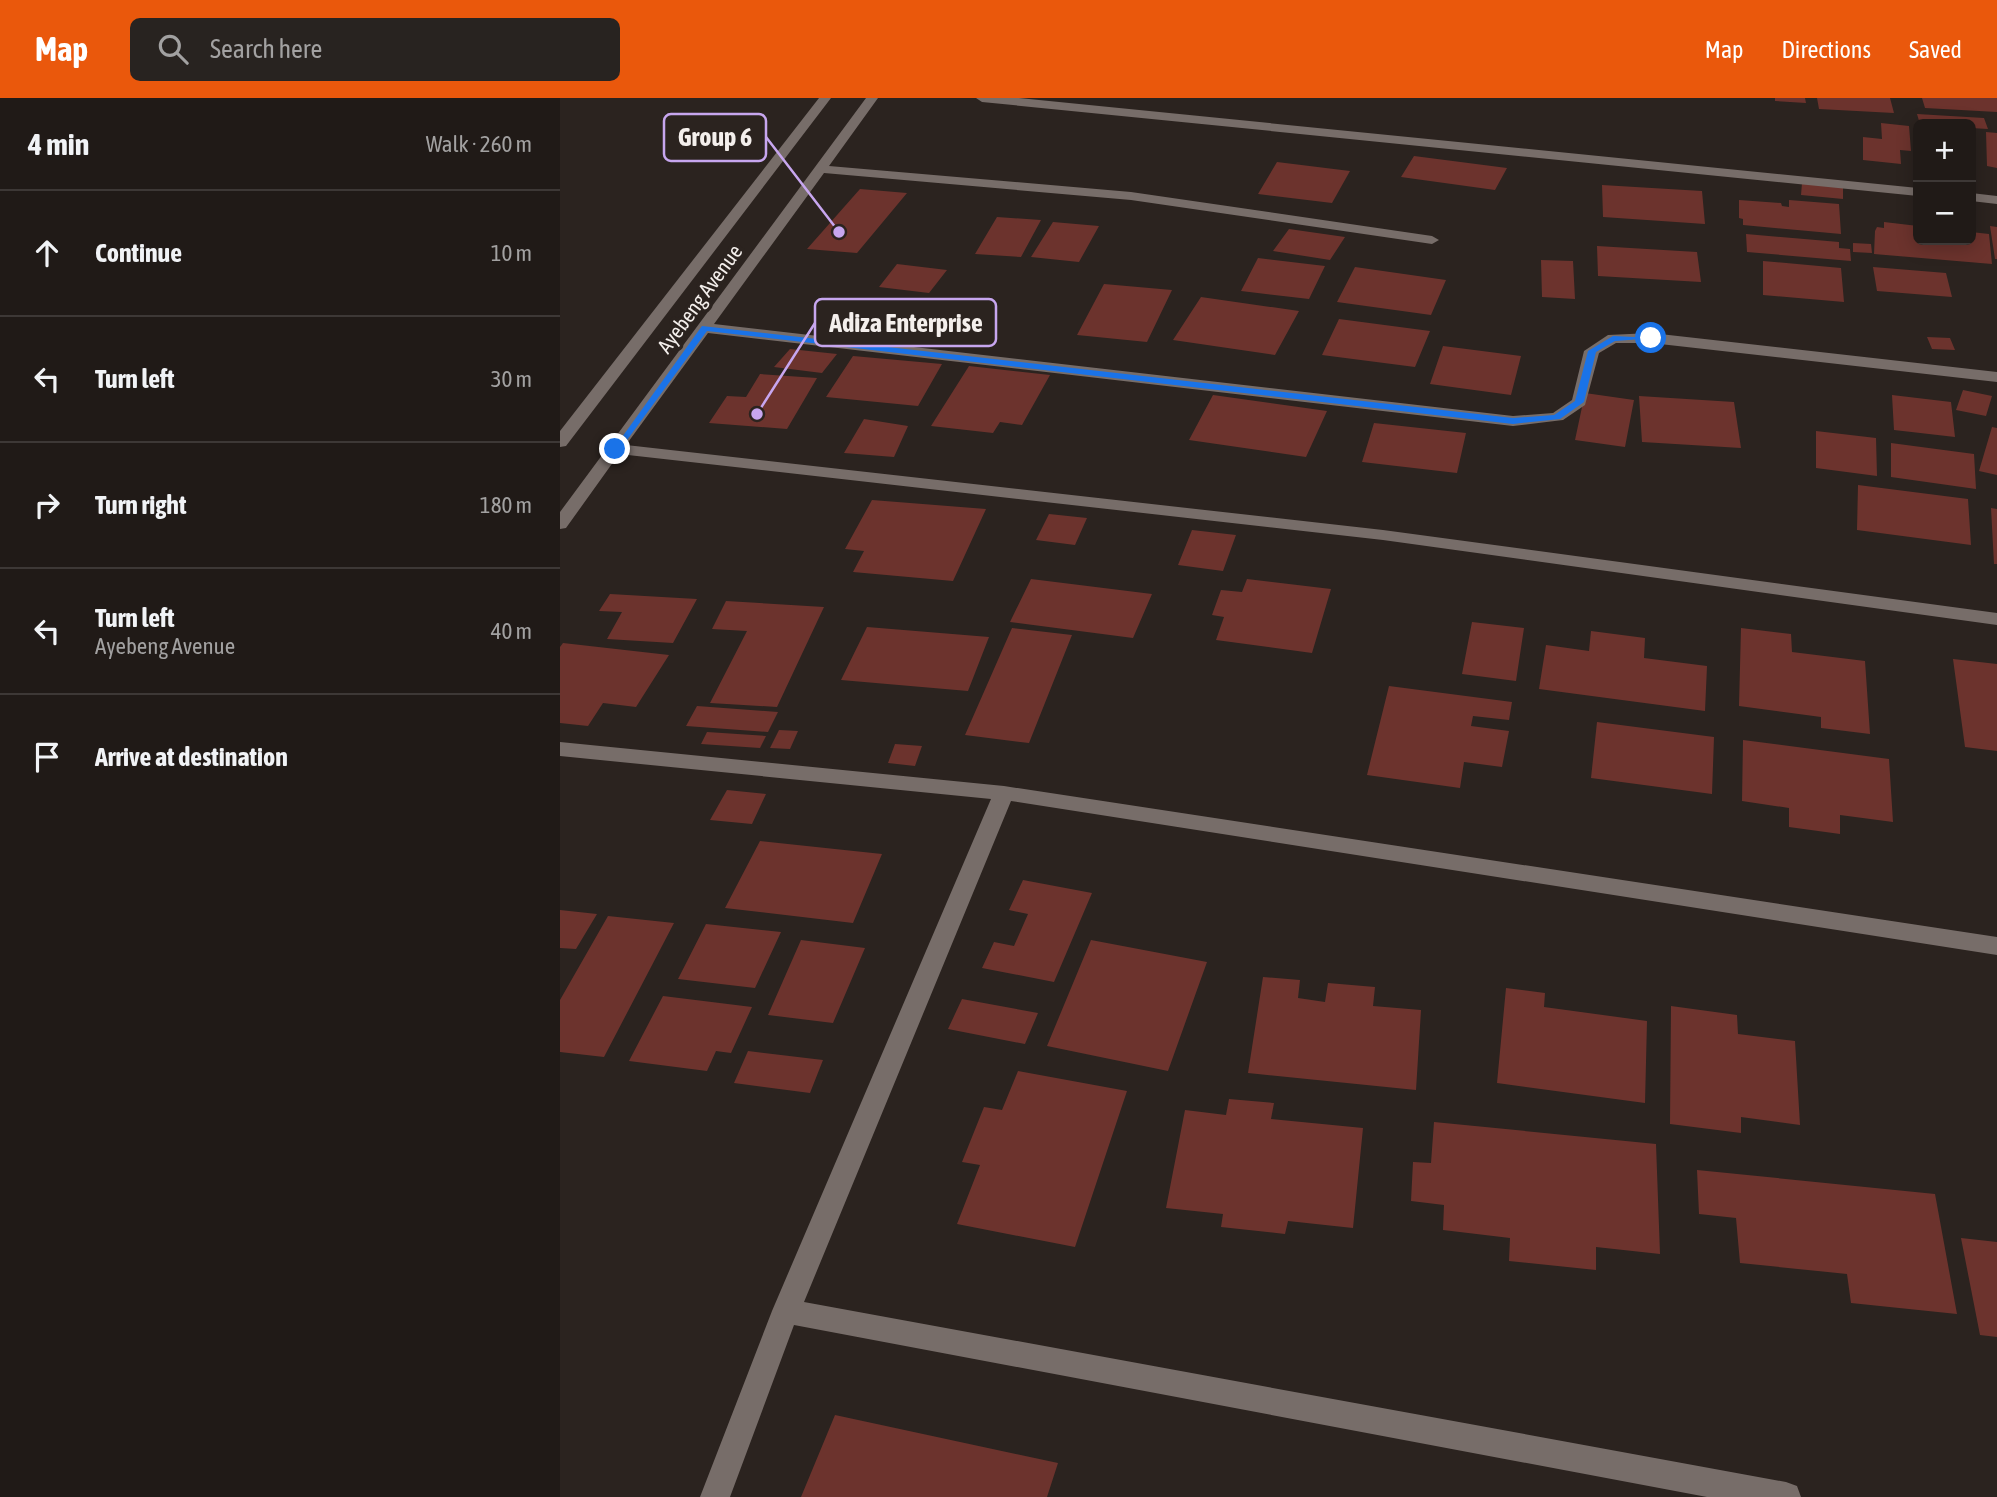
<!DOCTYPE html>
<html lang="en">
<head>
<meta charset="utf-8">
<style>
  :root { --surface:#201a17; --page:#282320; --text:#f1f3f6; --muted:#a2a1a1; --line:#3d3836; --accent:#ea580c }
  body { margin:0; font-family:"Asap Condensed",sans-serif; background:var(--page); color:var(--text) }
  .controls { position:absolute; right:21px; top:21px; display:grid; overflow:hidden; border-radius:10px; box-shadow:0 4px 18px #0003 }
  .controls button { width:63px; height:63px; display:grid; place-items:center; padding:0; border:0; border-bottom:2px solid var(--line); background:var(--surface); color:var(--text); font:35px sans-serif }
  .stop { position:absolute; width:21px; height:21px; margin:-16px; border:5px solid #1a73e8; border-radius:50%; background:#fff }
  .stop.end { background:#1a73e8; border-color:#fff; box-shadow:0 2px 7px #0008 }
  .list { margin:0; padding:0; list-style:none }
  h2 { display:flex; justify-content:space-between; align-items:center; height:91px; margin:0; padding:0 28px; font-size:30px }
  h2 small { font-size:23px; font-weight:400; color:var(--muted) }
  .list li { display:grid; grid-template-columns:46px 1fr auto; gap:21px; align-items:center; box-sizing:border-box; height:126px; padding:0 28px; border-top:2px solid var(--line) }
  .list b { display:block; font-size:26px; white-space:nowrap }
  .list p { margin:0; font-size:23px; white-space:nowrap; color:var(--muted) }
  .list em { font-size:23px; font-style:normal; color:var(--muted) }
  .icon { flex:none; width:38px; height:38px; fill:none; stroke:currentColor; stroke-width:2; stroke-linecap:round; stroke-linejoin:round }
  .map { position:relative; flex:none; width:1437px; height:1399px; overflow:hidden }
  header { display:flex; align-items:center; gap:42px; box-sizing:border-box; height:98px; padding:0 35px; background:var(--accent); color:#fff }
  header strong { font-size:33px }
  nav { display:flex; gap:38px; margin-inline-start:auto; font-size:24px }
  .search { width:490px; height:63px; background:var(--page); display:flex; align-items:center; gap:18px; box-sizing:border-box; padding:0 24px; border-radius:10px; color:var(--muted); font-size:26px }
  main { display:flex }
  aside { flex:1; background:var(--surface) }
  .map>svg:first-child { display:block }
  .building { fill:#6c332d }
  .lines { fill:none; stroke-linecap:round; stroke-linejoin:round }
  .minor { fill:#776d69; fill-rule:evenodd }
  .route { fill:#1a73e8 }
  .labels { text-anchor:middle; stroke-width:7; stroke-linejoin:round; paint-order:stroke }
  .far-street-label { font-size:21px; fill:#f4efec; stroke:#2b231f }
  .leader { fill:none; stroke:#c7a6ef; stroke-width:2.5 }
  .callout-dot { fill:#c7a6ef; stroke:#2b231f; stroke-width:2.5 }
  .callout { fill:#2b231f; stroke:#c7a6ef; stroke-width:2.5 }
  .callout-label { font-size:26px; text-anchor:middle; font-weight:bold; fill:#f4efec }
</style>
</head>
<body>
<header>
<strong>Map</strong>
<div class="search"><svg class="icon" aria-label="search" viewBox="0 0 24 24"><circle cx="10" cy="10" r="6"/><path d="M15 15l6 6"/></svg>Search here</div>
<nav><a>Map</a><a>Directions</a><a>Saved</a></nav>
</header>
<main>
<aside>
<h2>4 min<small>Walk · 260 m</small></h2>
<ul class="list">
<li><svg class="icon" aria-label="ahead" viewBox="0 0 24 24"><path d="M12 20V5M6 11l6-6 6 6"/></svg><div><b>Continue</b></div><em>10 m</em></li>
<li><svg class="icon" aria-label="left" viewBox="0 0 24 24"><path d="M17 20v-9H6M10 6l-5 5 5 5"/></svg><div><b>Turn left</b></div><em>30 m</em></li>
<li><svg class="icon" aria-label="right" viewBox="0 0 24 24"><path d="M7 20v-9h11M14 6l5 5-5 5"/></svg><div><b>Turn right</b></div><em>180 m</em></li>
<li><svg class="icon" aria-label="left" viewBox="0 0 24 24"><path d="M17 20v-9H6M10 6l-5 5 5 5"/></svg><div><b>Turn left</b><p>Ayebeng Avenue</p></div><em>40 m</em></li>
<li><svg class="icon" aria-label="arrive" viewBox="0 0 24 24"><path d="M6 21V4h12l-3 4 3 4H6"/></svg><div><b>Arrive at destination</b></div></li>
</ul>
</aside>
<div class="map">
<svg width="1437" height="1399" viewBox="0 0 1437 1399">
  <rect width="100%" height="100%" fill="#2b231f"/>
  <path class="building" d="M1215,0h30l1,5 -31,-2z
    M1257,0h73l4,15 -75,-4z
    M1362,0h75v14l-72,-4z
    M1357,16l67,4 4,11 -17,-1v-4h-51z
    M1321,25l28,3 2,25 -11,-1 1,14 -38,-4v-23l19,2z
    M1426,34l11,1v35l-10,-2z
    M854,58l93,12 -12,22 -94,-13z
    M717,64l73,9 -18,32 -74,-9z
    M1242,85l41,4v12l-42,-4z
    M1042,87l100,6 3,33 -102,-7z
    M300,91l47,4 -50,60 -50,-4z
    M1179,102l42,3 1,3 7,1v-7l50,4 2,30 -98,-9v-6l-4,-1z
    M437,119l44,3 -20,37 -46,-3z
    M493,124l46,4 -20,36 -48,-5z
    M1324,124l34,4v14h53v-8l18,2 3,30 -118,-10 1,-23 2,-4 7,1z
    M1430,128l7,1v32h-2z
    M729,131l56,8 -15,23 -57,-9z
    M1186,136l93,8v6l11,1 1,12 -104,-9z
    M1293,145l18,1 1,9 -19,-1z
    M1037,148l100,6 4,30 -103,-6z
    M698,160l67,8 -16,33 -68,-8z
    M981,162l32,1 2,38 -33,-2z
    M1203,163l78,7 3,34 -81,-7z
    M337,166l50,6 -18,23 -50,-6z
    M795,169l91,13 -15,35 -94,-13z
    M1313,169l73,6 6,24 -75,-6z
    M544,186l68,6 -25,52 -70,-7z
    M641,199l98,14 -24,44 -102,-15z
    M779,221l91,12 -15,36 -93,-12z
    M1367,239l23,1 5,12 -23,-1z
    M883,248l78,10 -10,39 -81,-11z
    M230,251l47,5 -15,19 -48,-6z
    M293,258l89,8 -24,42 -92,-9z
    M409,268l81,9 -28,50 -22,-3 -7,11 -62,-7z
    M200,276l57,4 -30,51 -78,-6 18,-27 19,1z
    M1403,292l29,6 -6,20 -30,-6z
    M1025,295l49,7 -9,47 -50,-7z
    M653,297l114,16 -21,46 -117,-17z
    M1332,297l59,7 4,35 -61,-7z
    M1079,298l95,6 7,46 -99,-6z
    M304,321l44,7 -14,31 -50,-4z
    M814,325l92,10 -9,40 -95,-11z
    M1432,329l5,1v47l-18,-4z
    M1256,333l60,7 1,38 -61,-8z
    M1331,345l83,11 2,35 -85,-12z
    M1298,387l110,14 3,46 -114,-15z
    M312,402l114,9 -33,72 -100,-9 11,-21 -19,-2z
    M1431,410l6,1v55h-3z
    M489,416l38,4 -12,27 -39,-5z
    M632,432l44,5 -13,36 -45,-6z
    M471,481l121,15 -19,44 -123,-16z
    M687,481l84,10 -19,64 -96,-13 8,-23 -12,-2 9,-25 21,2z
    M50,496l87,5 -24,44 -66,-4 15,-27 -23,-1z
    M166,503l98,6 -47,100 -67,-4 37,-72 -35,-2z
    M912,524l52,6 -8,53 -54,-7z
    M307,529l122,10 -21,54 -127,-11z
    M452,530l60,7 -43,108 -64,-8z
    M1181,530l50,6 1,18 73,9 5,73 -49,-6v-11l-82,-11z
    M1031,533l54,7 -1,20 63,8 -2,45 -166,-22 7,-44 43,6z
    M3,545l106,12 -33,52 -33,-4 -15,23 -28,-3v-76z
    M1393,561l44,5v87l-32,-4z
    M829,588l123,16 -3,18 -36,-4 -2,10 38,5 -7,36 -38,-5 -4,26 -93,-13z
    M137,608l81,6 -10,20 -82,-6z
    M1037,624l117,15 -2,57 -121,-16z
    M219,632l19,1 -8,18 -20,-1z
    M147,634l59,4 -6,12 -59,-4z
    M1183,642l146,19 4,63 -53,-7v19l-51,-7v-19l-47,-7z
    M335,646l27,2 -7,20 -27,-3z
    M167,692l39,4 -14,30 -42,-4z
    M200,743l122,13 -29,69 -128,-15z
    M463,782l69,13 -38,89 -72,-14 12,-26 20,4 14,-32 -19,-4z
    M0,812l37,4 -21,35 -16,-1z
    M48,818l66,7 -70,134 -44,-5v-52z
    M146,826l75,8 -26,56 -77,-9z
    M241,842l64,8 -32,75 -65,-8z
    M531,842l116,22 -39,109 -121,-25z
    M703,879l37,3 -2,18 27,4 3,-19 47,4 -2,19 48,4 -5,80 -168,-17z
    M946,890l39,5 -1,14 103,14 -2,82 -148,-20z
    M103,898l89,11 -21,46 -15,-2 -9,20 -78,-10z
    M402,901l76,14 -13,31 -77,-15z
    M1111,908l66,9 1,19 57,7 5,84 -59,-8v16l-71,-9z
    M188,953l75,9 -13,33 -76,-10z
    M458,973l109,20 -52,156 -118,-23 23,-59 -18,-3 22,-55 18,3z
    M669,1001l45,4 -3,16 92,9 -10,100 -65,-7 -3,13 -64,-7 2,-13 -57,-6 19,-98 41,5z
    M874,1024l222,22 4,110 -64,-7v23l-87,-9 1,-23 -67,-8 1,-25 -33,-4 2,-39 18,1z
    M1137,1072l238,24 22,120 -106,-11 -4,-29 -107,-11 -4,-45 -37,-4z
    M1401,1140l36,4v95l-17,-2z
    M275,1317l223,48 -11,34h-246z"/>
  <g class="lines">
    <path class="minor" d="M259,0h12l-265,348 -6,1v-16z
      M306,0h12l-49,68 302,26 301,44 7,4 -7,4 -301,-44 -307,-27 -110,151 799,92 40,-3 19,-13 12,-49 24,-16 43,-2 346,39v10l-346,-39h-35l-17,10 -14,52 -22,15 -50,6 -805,-93 -82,112 757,85 614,83v12l-614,-85 -764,-86 -53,74 -6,1v-17z
      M416,0h43l899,90v8l-936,-94z
      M1411,95l26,3v8l-26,-3z
      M0,644l444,44 993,151v18l-986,-154 -207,501 982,180 11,4 4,11h-94l-913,-172 -64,172h-30l72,-186 219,-512 -431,-43z"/>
  </g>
  <path class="route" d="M142,228l811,92 41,-3 21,-14 13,-50 25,-15 42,2 -40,3 -19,11 -12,50 -24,17 -47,5 -806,-93 -88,120h-7z"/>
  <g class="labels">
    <g class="far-street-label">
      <text transform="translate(140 201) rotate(-54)" y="7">Ayebeng Avenue</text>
    </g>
  </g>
  <path class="leader" d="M279 134L206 39M197 316L255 225"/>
  <g class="callout-dot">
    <circle cx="279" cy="134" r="7"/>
    <circle cx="197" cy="316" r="7"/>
  </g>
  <g class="callout">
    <rect x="104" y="16" width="102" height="47" rx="7"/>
    <rect x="255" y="201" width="181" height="47" rx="7"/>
  </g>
  <g class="callout-label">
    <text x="155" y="48">Group 6</text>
    <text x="346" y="234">Adiza Enterprise</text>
  </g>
</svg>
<div class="controls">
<button>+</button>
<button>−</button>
</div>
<div class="stop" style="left:1091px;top:240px"></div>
<div class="stop end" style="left:55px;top:351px"></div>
</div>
</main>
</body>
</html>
